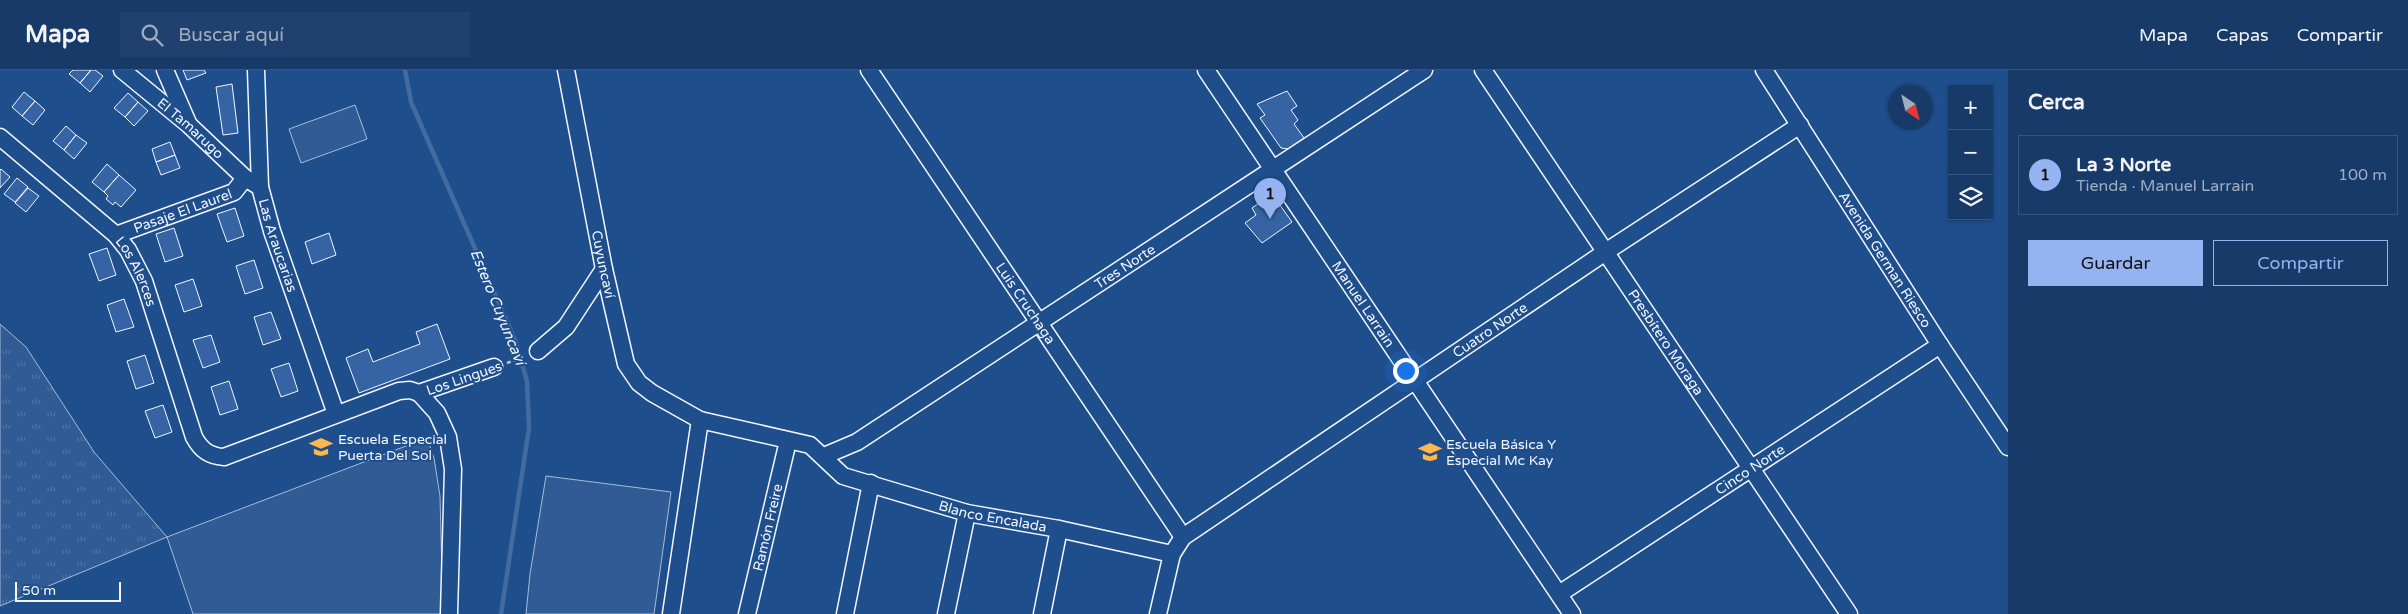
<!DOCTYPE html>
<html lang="es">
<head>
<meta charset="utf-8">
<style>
  :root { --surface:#173a69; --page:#20416f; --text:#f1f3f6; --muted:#9eadc0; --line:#36547d; --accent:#95b2f1 }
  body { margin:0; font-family:"Varela Round",sans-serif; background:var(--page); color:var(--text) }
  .controls { position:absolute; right:15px; top:15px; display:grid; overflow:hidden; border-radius:0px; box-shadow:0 1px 4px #0004 }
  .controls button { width:45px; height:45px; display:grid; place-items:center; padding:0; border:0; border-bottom:1px solid var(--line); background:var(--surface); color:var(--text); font:25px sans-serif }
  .compass { position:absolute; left:1888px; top:15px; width:45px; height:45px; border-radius:50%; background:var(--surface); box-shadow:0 1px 4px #0004; rotate:145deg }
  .scale { position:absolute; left:15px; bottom:12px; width:106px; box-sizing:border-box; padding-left:5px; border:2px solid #f2f6ff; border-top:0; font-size:14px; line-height:18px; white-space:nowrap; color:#f2f6ff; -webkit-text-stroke:4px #1f4e8c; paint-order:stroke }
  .you { position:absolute; left:1405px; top:300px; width:18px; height:18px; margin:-12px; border:4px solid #fff; border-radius:50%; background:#1a73e8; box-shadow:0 0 0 8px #1a73e833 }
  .badge { display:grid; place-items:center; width:32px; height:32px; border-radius:50%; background:var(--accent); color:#111; font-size:16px; font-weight:700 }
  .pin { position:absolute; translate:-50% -41px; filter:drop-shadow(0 1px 2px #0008) }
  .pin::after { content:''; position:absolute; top:26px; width:18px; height:15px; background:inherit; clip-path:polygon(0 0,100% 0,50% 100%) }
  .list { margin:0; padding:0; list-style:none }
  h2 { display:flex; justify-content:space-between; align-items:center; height:65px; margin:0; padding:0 20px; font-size:21px }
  h2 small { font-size:16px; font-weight:400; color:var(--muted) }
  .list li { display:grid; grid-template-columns:32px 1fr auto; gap:15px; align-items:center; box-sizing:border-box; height:80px; margin:0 10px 10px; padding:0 10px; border:1px solid var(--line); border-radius:0px }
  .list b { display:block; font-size:19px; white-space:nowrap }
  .list p { margin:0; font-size:16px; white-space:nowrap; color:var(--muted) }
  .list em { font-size:16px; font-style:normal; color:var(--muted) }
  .actions { display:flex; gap:10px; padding:15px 20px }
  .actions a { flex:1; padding:11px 0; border:1px solid var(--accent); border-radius:0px; text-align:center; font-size:18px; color:var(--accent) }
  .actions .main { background:var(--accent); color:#111 }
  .icon { flex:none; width:28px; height:28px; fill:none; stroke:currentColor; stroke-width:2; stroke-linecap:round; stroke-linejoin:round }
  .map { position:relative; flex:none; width:2008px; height:544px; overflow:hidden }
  header { display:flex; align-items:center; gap:30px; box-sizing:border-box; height:70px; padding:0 25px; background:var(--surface); border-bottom:1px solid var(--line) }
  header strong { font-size:24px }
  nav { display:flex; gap:28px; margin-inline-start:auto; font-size:18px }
  .search { width:350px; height:45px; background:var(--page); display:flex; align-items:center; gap:12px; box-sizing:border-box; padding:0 18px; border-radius:0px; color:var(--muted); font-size:19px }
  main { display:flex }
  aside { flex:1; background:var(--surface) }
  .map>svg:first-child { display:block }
  .grass { fill:url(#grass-tufts); stroke:#a8bbd7 }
  .built { fill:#305b95; stroke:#a8bbd7 }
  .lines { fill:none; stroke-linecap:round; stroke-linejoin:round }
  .stream { stroke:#446ba0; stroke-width:4.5 }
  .building { fill:#3563a3; stroke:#f2f6ff }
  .minor-casing { stroke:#f2f6ff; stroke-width:19 }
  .path { stroke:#b3c4dc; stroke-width:2.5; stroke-dasharray:4 2.5; stroke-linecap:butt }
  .minor { stroke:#1f4e8c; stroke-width:16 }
  .labels { text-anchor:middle; stroke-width:4; stroke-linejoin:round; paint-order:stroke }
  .street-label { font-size:14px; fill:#f2f6ff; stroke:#1f4e8c }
  .poi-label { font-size:14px; fill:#f2f6ff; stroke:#1f4e8c; text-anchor:start }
  .water-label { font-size:15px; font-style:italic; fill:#f2f6ff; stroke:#1f4e8c }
</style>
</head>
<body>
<header>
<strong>Mapa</strong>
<div class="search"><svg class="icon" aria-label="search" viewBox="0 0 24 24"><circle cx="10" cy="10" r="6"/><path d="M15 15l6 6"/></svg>Buscar aquí</div>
<nav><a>Mapa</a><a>Capas</a><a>Compartir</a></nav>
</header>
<main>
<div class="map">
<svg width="2008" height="544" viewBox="0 0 2008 544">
  <defs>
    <pattern id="grass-tufts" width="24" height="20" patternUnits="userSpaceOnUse" patternTransform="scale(1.25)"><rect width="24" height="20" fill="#305b95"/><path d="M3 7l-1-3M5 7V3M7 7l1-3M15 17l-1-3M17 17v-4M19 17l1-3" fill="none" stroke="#4e73a5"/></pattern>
  </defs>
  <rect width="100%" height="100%" fill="#1f4e8c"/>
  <path class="grass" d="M0,254l26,23 68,105 73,85 -167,69z"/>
  <path class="built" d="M355,35l12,34 -66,24 -12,-34z
    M427,368l7,20 6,38 3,118h-250l-26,-77z
    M546,406l125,16 -17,122h-128l4,-40z"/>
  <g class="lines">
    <path class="stream" d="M405,0l6,32 104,238 12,41 2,47 -28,186"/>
  </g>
  <path class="building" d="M73,0h18l-11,13 -11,-9z
    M91,0h4l8,6 -13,16 -10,-9z
    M183,0h21l2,3 -19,7z
    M232,14l6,49 -15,2 -7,-48z
    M1287,21l10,15 -6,4 7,10 -4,4 10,14 -15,11 -8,-1 -21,-30 5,-3 -8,-11z
    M24,22l11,9 -13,15 -10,-9z
    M128,23l10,9 -13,15 -11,-9z
    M35,31l10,9 -12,15 -11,-9z
    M138,32l10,9 -14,15 -9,-9z
    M66,56l10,9 -12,15 -11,-9z
    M76,65l11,8 -13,16 -10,-9z
    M170,72l5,13 -19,7 -4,-13z
    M175,85l5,13 -19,7 -5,-13z
    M107,94l12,11 -15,17 -12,-10z
    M1,99l9,8 -10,11v-18z
    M119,105l17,15 -15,17 -6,-5 -2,3 -7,-6 2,-3 -4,-4z
    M17,108l11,9 -13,15 -11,-8z
    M28,118l11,8 -13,16 -11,-9z
    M1272,124l20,28 -30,21 -17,-20 11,-8 -4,-7z
    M235,138l9,28 -17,6 -10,-28z
    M174,158l9,28 -18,6 -9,-28z
    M329,163l7,22 -24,9 -7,-22z
    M107,178l9,27 -17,6 -10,-27z
    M254,190l9,28 -18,6 -9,-28z
    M193,209l9,27 -18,6 -9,-27z
    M124,229l10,28 -18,5 -9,-27z
    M271,242l10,27 -18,6 -9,-28z
    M437,254l13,35 -91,34 -13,-35 22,-9 5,13 47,-18 -4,-12z
    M211,265l9,27 -17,6 -10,-28z
    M145,285l9,28 -18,6 -9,-28z
    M289,293l9,28 -17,6 -10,-28z
    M229,311l9,28 -18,6 -9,-28z
    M163,335l9,27 -17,6 -10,-27z"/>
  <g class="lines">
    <defs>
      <g id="minor">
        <path id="s1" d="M122,0l67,55 56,53 15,9"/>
        <path d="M165,0l23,53"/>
        <path id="s2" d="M256,0l4,117 12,44 64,183"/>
        <path id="s3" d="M566,0l38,199 22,95 13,19 13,10 48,27 110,25 33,31 124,37 92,16 113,25"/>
        <path id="s4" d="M869,0l314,467"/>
        <path id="s5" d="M1206,0l366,544"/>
        <path id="s6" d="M1483,0l366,544"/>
        <path id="s7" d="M1764,0l176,275 68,102"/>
        <path id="s8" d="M0,67l116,98 12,15 16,31 50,156c7,13 15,19 30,20l175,-66 11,-1 9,3 75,-26"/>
        <path id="s9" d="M116,165l118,-43 11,-14"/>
        <path d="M538,281l28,-24 38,-58"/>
        <path d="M419,323l18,20 11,24 5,32 -4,145"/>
        <path id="s10" d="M824,386l33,-14 567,-372"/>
        <path id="s11" d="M1559,524l381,-249"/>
        <path d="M671,544l29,-194"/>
        <path id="s12" d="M747,544l41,-173"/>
        <path d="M845,544l26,-131"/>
        <path d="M946,544l21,-101"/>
        <path d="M1042,544l17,-85"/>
        <path id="s13" d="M1158,544l14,-60 11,-17 421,-284 196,-128"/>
      </g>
    </defs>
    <use href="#minor" class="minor-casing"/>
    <path class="path" d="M507,293l18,-7"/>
    <use href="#minor" class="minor"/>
  </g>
  <defs>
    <symbol id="school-bare" viewBox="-9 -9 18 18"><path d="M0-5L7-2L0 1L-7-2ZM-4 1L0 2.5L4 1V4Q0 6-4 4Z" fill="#ffb74d" stroke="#1f4e8c" stroke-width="2.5" paint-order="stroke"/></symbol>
  </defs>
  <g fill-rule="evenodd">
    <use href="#school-bare" x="305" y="361" width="32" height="32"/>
    <use href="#school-bare" x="1414" y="366" width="32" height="32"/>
  </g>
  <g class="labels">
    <g class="street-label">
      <text dy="5" stroke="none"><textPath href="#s1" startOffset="90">El Tamarugo</textPath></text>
      <text dy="5" stroke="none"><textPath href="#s9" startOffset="71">Pasaje El Laurel</textPath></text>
      <text dy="5" stroke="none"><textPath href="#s2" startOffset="178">Las Araucarias</textPath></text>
      <text dy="5" stroke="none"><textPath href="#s7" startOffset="225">Avenida German Riesco</textPath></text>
      <text dy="5" stroke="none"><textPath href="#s3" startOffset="198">Cuyuncaví</textPath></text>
      <text dy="5" stroke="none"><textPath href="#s10" startOffset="356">Tres Norte</textPath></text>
      <text dy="5" stroke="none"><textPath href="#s8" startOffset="194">Los Alerces</textPath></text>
      <text dy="5" stroke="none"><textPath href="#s4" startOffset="281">Luis Cruchaga</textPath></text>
      <text dy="5" stroke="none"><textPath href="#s5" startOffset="282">Manuel Larrain</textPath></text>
      <text dy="5" stroke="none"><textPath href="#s13" startOffset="452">Cuatro Norte</textPath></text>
      <text dy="5" stroke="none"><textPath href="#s6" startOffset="328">Presbítero Moraga</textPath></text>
      <text transform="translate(464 308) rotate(-19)" y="5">Los Lingues</text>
      <text dy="5" stroke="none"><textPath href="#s11" startOffset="228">Cinco Norte</textPath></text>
      <text dy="5" stroke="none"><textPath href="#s3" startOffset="708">Blanco Encalada</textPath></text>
      <text dy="5" stroke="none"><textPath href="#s12" startOffset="89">Ramón Freire</textPath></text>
    </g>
    <g class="poi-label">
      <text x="338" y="374">Escuela Especial<tspan x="338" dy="16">Puerta Del Sol</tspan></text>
      <text x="1446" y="379">Escuela Básica Y<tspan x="1446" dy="16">Especial Mc Kay</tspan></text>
    </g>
    <g class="water-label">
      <text transform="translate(498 237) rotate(68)" y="5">Estero Cuyuncaví</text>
    </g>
  </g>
</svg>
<div class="controls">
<button>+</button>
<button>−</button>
<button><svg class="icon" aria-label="layers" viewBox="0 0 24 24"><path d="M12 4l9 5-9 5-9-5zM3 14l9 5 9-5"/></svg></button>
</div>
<svg class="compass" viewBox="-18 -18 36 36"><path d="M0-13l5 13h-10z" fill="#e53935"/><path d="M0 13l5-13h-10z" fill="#9eadc0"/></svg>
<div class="scale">50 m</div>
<div class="you"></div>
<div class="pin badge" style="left:1270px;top:149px">1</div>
</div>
<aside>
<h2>Cerca<small></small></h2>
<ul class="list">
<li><span class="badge">1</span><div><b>La 3 Norte</b><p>Tienda · Manuel Larrain</p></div><em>100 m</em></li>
</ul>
<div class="actions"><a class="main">Guardar</a><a>Compartir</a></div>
</aside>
</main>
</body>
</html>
